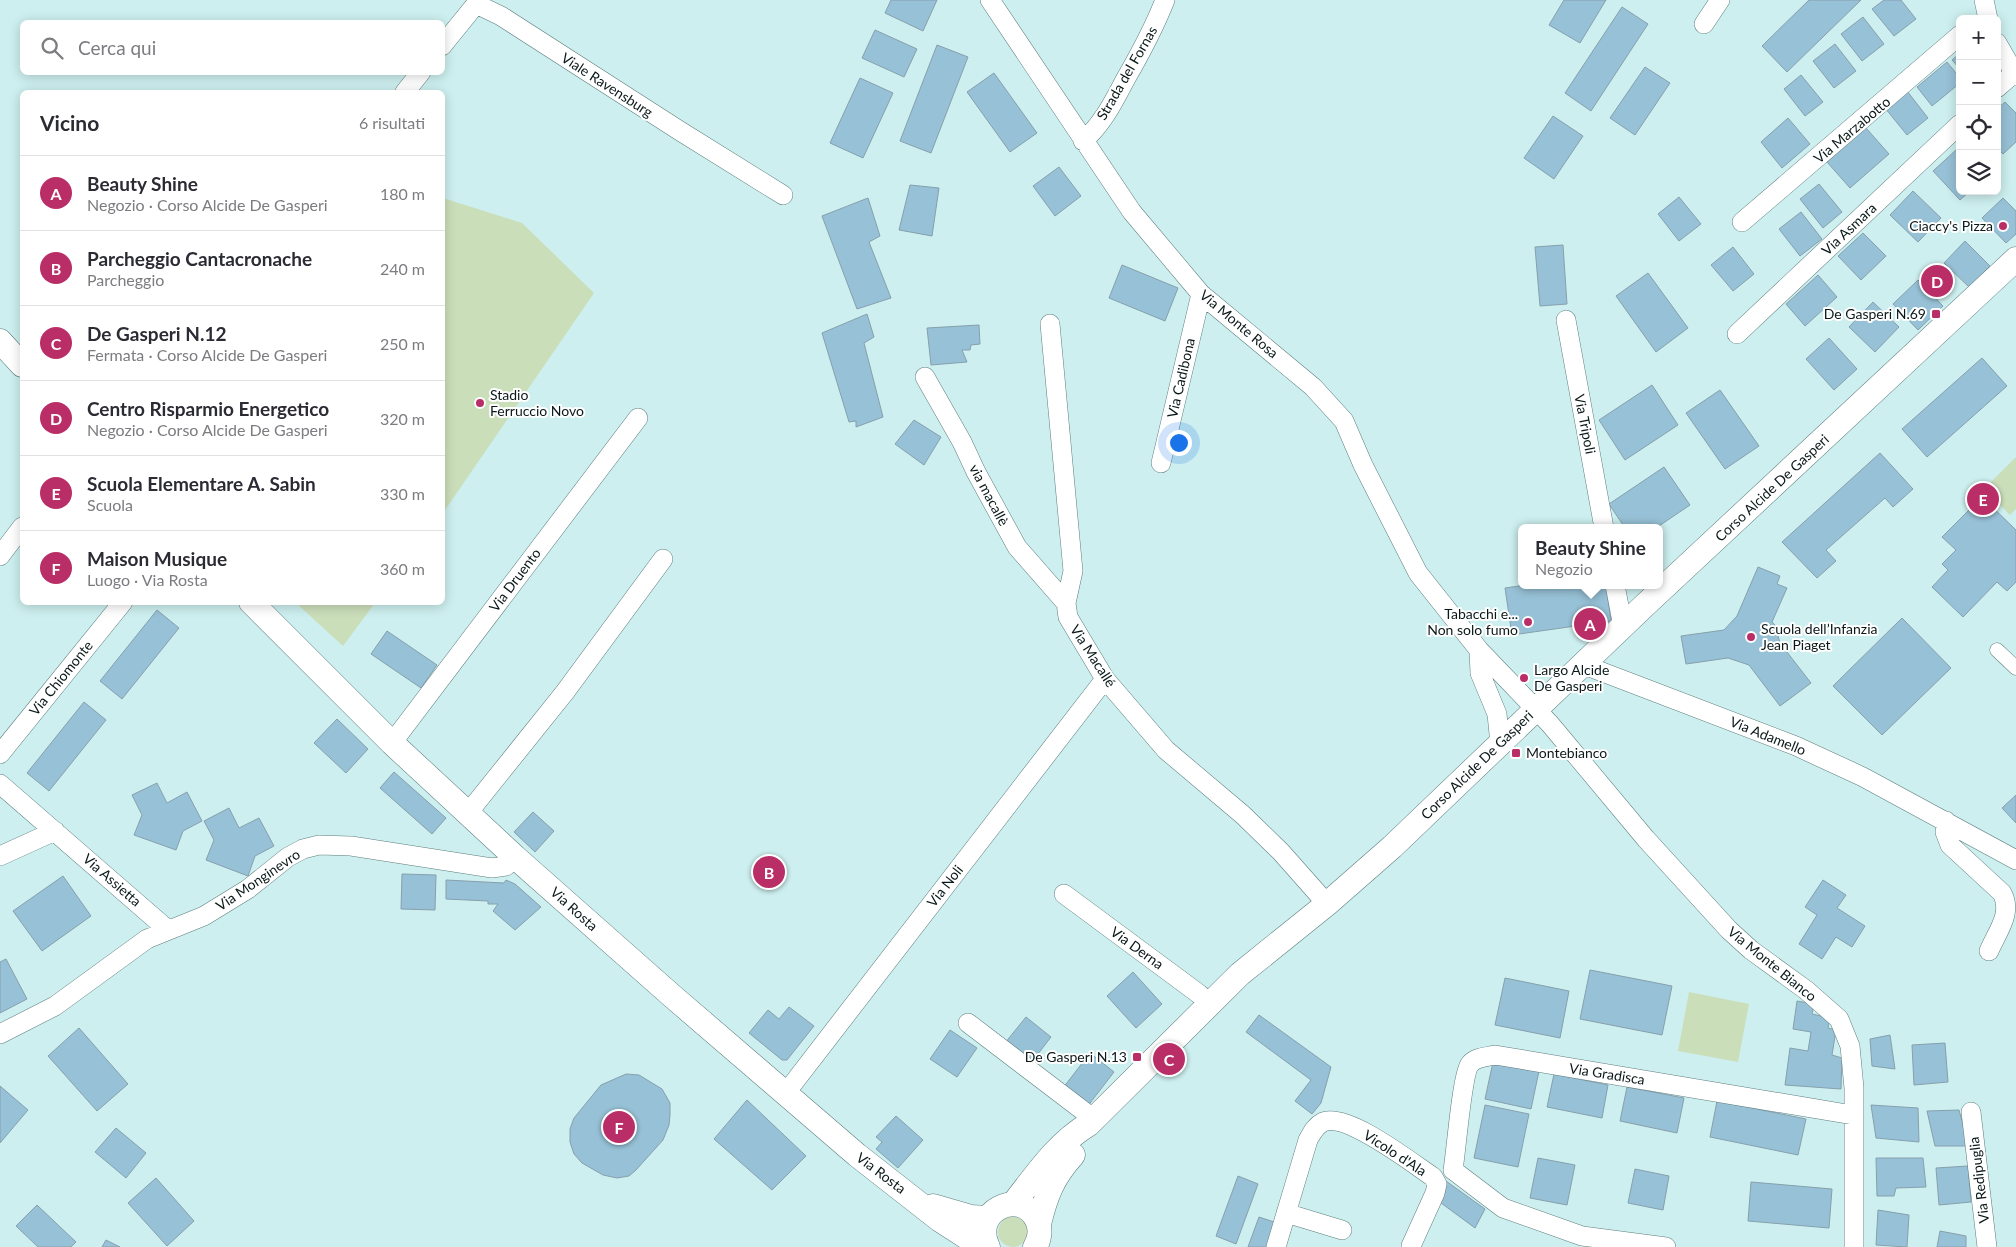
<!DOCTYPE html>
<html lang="it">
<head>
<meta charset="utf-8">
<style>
  :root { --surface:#fff; --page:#f7f7f7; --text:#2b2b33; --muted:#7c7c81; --line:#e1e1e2; --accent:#ba2e67 }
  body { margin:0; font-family:Lato,sans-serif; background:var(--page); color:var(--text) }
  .controls { position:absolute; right:15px; top:15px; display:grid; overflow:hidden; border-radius:8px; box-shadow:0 2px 12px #0003 }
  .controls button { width:45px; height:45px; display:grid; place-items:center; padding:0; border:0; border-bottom:1px solid var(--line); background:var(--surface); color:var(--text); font:25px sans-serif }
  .you { position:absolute; left:1178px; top:442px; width:18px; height:18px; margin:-12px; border:4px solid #fff; border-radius:50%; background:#1a73e8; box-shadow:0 0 0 8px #1a73e833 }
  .badge { display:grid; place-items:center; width:32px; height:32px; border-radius:50%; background:var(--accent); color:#fff; font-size:16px; font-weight:700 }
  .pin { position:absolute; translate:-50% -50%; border:2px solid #fff; box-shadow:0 1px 5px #0006 }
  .popup { position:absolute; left:1518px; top:524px; width:145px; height:65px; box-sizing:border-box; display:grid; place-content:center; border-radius:8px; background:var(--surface); filter:drop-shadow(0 1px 4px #0005); font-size:16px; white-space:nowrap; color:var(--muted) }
  .popup b { font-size:19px; color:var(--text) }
  .popup::after { content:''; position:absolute; left:50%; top:100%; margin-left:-10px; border:10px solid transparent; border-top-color:var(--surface) }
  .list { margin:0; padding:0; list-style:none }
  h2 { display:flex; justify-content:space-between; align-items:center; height:65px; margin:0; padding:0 20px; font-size:21px }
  h2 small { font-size:16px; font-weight:400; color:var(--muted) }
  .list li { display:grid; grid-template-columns:32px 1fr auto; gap:15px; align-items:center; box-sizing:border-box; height:75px; padding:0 20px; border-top:1px solid var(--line) }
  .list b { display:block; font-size:19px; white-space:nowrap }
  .list p { margin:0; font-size:16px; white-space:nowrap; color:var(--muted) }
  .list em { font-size:16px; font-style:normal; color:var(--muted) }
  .icon { flex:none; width:28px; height:28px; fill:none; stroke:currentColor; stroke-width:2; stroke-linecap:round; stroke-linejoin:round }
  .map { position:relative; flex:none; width:2016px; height:1247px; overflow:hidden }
  .search { position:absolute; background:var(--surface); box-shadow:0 2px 12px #0003; left:20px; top:20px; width:425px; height:55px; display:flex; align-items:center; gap:12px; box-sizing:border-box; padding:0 18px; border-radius:8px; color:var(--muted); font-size:19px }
  .panel { position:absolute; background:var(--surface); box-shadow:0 2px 12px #0003; left:20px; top:90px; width:425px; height:515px; border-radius:8px }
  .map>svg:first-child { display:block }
  .green { fill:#cbdeba }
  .building { fill:#97c1d6; stroke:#86a0ad }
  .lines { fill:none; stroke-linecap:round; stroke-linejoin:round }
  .pedestrian-casing { stroke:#5e7d7d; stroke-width:15 }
  .minor-casing { stroke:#5e7d7d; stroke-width:20 }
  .tertiary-casing { stroke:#5e7d7d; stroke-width:25 }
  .pedestrian { stroke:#fff; stroke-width:14 }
  .minor { stroke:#fff; stroke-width:19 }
  .tertiary { stroke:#fff; stroke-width:24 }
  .poi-dot { fill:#ba2e67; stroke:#fff; stroke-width:2 }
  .labels { text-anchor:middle; stroke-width:4; stroke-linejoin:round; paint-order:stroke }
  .street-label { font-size:14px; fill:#0b1818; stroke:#fff }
  .poi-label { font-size:14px; fill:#0b1818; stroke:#fff; text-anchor:end }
</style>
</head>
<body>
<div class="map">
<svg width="2016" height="1247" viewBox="0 0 2016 1247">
  <rect width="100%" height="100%" fill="#cdefef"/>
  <path class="green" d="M443,198l79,25 72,70 -151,220z
    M2016,457v52l-6,6 -26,-26z
    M296,603h79l-32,43z
    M1689,992l60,12 -11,58 -60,-11z
    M998 1232a15 15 0 1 1 30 0a15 15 0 1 1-30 0Z"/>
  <path class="building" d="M891,0h46l-14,31 -38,-18z
    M1564,0h42l-26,43 -31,-18z
    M1809,0h52l-74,72 -25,-26z
    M1884,0h17l15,19 -22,17 -22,-27z
    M1622,7l26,17 -57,87 -26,-18z
    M1863,17l21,27 -22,17 -21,-27z
    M875,30l42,19 -13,28 -42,-19z
    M1835,44l21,27 -22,17 -21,-27z
    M937,45l31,12 -37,96 -31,-12z
    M1960,53v16l-8,-9z
    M1947,62l13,16v5l-28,23 -15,-19z
    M1645,67l25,16 -35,52 -25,-17z
    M994,73l43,60 -27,19 -43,-60z
    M1801,75l22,27 -18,14 -21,-27z
    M860,78l33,15 -30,65 -33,-15z
    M1907,91l21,27 -21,17 -22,-27z
    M2005,102l11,11v29l-13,12 -6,-6v-39z
    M1553,116l30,20 -29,43 -30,-21z
    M1788,118l22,26 -28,24 -21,-26z
    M1866,128l23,26 -39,34 -23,-26z
    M1956,150l4,4v37h10l-10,9 -27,-29z
    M1059,167l22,29 -26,20 -22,-30z
    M1819,184l23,28 -19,16 -23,-29z
    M910,185l29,3 -7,48 -33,-6z
    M1913,191l28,27 -23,24 -28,-27z
    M1679,197l22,27 -22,17 -21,-27z
    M868,198l12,38 -11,6 22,56 -34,11 -35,-93z
    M2003,198l13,13v23l-10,9 -24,-25z
    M1801,212l21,27 -22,17 -21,-27z
    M1863,233l23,23 -25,24 -23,-24z
    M1965,241l25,25 -21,21 -25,-24z
    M1563,245l4,59 -27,2 -5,-59z
    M1733,247l21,27 -21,17 -22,-26z
    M1122,265l56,23 -13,33 -56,-23z
    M1648,273l40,55 -32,24 -40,-56z
    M1818,275l19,22 -32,29 -19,-22z
    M1918,280l25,26 -25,24 -25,-26z
    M1873,302l26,25 -24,25 -26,-25z
    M867,314l7,23 -10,6 19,74 -27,10v-6l-7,1 -27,-89z
    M979,325l1,19 -9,1 -1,5h-8l5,12 -36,3 -4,-37z
    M1829,338l28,31 -23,21 -28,-31z
    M1982,358l25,28 -80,71 -25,-28z
    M1652,385l26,40 -53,35 -26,-40z
    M1720,390l39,56 -34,23 -39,-56z
    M914,420l27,17 -17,28 -29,-21z
    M1880,453l33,36 -20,18 -8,-9 -59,52 10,11 -19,17 -35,-36z
    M1664,467l26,38 -34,23h-31l-16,-24z
    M1982,497l34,33v52l-9,9 -10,-9 -34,35 -31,-30 16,-17 -6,-6 14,-14 -14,-13z
    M1758,567l22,9 -3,8 10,4 -15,34 3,3 5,18 31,40 -31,23 -31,-41 -21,-7 -42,6 -5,-28 43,-6 13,-14z
    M1526,585h80l5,36 -99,14 -7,-47z
    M157,610l22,18 -57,71 -22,-18z
    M1902,618l49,50 -69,67 -49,-49z
    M387,631l50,34 -16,23 -50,-34z
    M84,702l22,18 -57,71 -22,-18z
    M337,719l31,30 -22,24 -32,-30z
    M394,772l52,46 -14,16 -52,-46z
    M157,783l10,20 20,-11 15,29 -19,10 -7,19 -42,-15 8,-20 -10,-20z
    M2016,795v28l-14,-15z
    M229,808l10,20 20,-10 15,28 -19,10 -7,20 -42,-16 8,-20 -10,-19z
    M533,812l21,19 -19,21 -21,-20z
    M402,874l34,1 -1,35 -34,-1z
    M63,876l28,40 -49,35 -29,-40z
    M446,880l58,3 2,-3 9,4 26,23 -26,23 -22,-19 5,-7h-10v-3l-42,-2z
    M1823,880l23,15 -9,13 28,18 -13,21 -16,-10 -14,22 -23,-15 18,-29 -12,-8z
    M6,959l21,40 -27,14v-51z
    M1590,970l82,16 -10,49 -82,-16z
    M1133,972l29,32 -26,24 -29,-32z
    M1505,978l64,13 -9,47 -65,-13z
    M1797,1001l17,3 -2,10 18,4 -2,10 8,2 -4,25 10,3 -1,31 -56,-4 5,-37 18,3 3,-19 -18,-3z
    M789,1007l25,19 -27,34h-5l-33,-27 19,-23 11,9z
    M1259,1015l72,52 -10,36 -9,11 -17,-13 16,-21 -65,-48z
    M1026,1017l25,20 -20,26 -26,-20z
    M79,1028l49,56 -31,27 -49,-55z
    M950,1030l27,18 -20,29 -27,-18z
    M1890,1035l5,34 -23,-3 -2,-27z
    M1945,1043l3,39 -34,3 -2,-40z
    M1090,1053l24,19 -27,35 -24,-19z
    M1493,1062l46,9 -8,38 -46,-10z
    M626,1074l13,1 23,14 8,14v12l-1,10 -6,15 -27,30 -7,6 -12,2 -14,-3 -21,-12 -8,-9 -4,-12v-13l4,-11 27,-33z
    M1554,1074l54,11 -6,33 -55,-11z
    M0,1086l28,24 -28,33z
    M1627,1087l57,11 -7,35 -57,-12z
    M747,1100l59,56 -34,34 -58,-51z
    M1717,1101l89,18 -8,36 -88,-18z
    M1485,1105l44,9 -11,53 -44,-9z
    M1871,1105l47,3 1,34 -43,-4z
    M1959,1110l10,36h-34l-8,-35z
    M896,1116l27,24 -25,28 -22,-19 6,-7 -6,-5z
    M116,1128l30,25 -20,25 -31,-26z
    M1538,1158l37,7 -8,40 -37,-7z
    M1876,1158h47l3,29 -30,1 -2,8h-17z
    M1968,1166l3,36 -32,3 -3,-37z
    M1635,1169l34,7 -6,34 -35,-7z
    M1238,1176l20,8 -22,60 -20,-8z
    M156,1178l38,43 -27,25 -39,-43z
    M1446,1181l39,28 -10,19 -38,-28z
    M1751,1182l81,7 -3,39 -81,-7z
    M37,1205l39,37 -5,5h-33l-22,-21z
    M1878,1210l31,5 -2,32 -31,-2z
    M1259,1217l18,6 -8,24h-21z
    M1940,1231l26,5v11h-29z
    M106,1240l14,7h-18z"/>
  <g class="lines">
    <defs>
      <path id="pedestrian" d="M1997,650l19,18"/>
      <path id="minor" d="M990,0l142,212 69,82 112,93 31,34 19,44 55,108 61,77 71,74 96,115 83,91 22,20 55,40 33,29 11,27 4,42v159
        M1984,0l4,19
        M1704,24l16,-24
        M1997,43l19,33
        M442,46l34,-42 25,12 179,115 103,64
        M1997,88l17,-15
        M405,92l16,-20
        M1083,141c19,-16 31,-40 42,-61 15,-26 29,-52 40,-80
        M1742,222l218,-187
        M1566,320l38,208
        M1050,324l23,247 -7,32 2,14 37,62 61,71 77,65 38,37 46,52
        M1737,334l223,-210
        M925,377l37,65 14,30 41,75 49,56
        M1161,463l40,-169
        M0,556l22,-29
        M1615,585l8,42
        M1479,650l1,23 17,41 3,30
        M1584,665l212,81 67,31 153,83
        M392,743l246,-325
        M0,754l123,-152
        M0,784l168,146
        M468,813l97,-121 98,-133
        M1946,821l-1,11 5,13 52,48c11,20 -5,39 -13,58
        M0,856l55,-25
        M1064,894l135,100 10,9
        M968,1023l126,96
        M0,1034l55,-28 92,-67 57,-23 44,-27 40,-32 15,-8 16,-4 32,1 141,22 14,-2 9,-9
        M785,1094l320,-415
        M1971,1112l16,135
        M1286,1213l56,17
        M1276,1247l32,-107c4,-7 7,-14 15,-18 24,-10 89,41 110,55l4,7 -2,9 -24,53
        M1666,1247l-84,-11 -79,-28 -50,-38c3,-17 9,-96 17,-106 6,-7 17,-7 25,-9l358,60"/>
      <path id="tertiary" d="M0,341l22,24
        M251,602l141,141 123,114 156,138 186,160 83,65 28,18 19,8
        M1013,1204c23,-29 43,-60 76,-80l151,-150 87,-70 65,-57 253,-242 371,-346
        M933,1206l38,11 16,1
        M1039,1224c7,-29 14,-47 34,-69
        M988,1247c-18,-36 33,-60 49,-27 4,9 3,19 -2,27"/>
    </defs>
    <use href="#pedestrian" class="pedestrian-casing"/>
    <use href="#minor" class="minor-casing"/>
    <use href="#tertiary" class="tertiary-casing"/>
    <use href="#pedestrian" class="pedestrian"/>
    <use href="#minor" class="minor"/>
    <use href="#tertiary" class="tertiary"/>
  </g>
  <g class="poi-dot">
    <circle cx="2003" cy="226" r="5"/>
    <rect x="1931" y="309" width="10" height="10" rx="2.5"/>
    <circle cx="480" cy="403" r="5"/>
    <circle cx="1528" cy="622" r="5"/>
    <circle cx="1751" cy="637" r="5"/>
    <circle cx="1524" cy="678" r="5"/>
    <rect x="1511" y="748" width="10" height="10" rx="2.5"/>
    <rect x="1132" y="1052" width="10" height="10" rx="2.5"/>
  </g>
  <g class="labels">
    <g class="street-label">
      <text transform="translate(1127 73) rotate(-60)" y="5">Strada del Fornas</text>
      <text transform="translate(607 85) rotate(33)" y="5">Viale Ravensburg</text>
      <text transform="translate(1852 130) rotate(-40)" y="5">Via Marzabotto</text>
      <text transform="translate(1849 229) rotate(-43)" y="5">Via Asmara</text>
      <text transform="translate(1239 324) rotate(40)" y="5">Via Monte Rosa</text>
      <text transform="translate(1181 378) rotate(-77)" y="5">Via Cadibona</text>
      <text transform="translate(1585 424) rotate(79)" y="5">Via Tripoli</text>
      <text transform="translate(1772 488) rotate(-43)" y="5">Corso Alcide De Gasperi</text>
      <text transform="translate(989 495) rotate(62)" y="5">via macallè</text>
      <text transform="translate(515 580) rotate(-53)" y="5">Via Druento</text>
      <text transform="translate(1093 656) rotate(57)" y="5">Via Macallé</text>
      <text transform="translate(61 678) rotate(-51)" y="5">Via Chiomonte</text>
      <text transform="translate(1768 736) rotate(22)" y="5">Via Adamello</text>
      <text transform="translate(1477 765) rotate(-44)" y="5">Corso Alcide De Gasperi</text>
      <text transform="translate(112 880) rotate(41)" y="5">Via Assietta</text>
      <text transform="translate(258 880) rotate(-34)" y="5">Via Monginevro</text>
      <text transform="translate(945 886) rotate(-52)" y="5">Via Noli</text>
      <text transform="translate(574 909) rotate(42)" y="5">Via Rosta</text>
      <text transform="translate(1137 948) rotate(36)" y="5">Via Derna</text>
      <text transform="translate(1772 964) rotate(39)" y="5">Via Monte Bianco</text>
      <text transform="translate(1607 1074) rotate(9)" y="5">Via Gradisca</text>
      <text transform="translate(1395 1153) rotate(33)" y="5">Vicolo d'Ala</text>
      <text transform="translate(881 1173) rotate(37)" y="5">Via Rosta</text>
      <text transform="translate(1979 1180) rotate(-97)" y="5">Via Redipuglia</text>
    </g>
    <g class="poi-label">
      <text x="1993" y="231">Ciaccy's Pizza</text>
      <text x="1926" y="319">De Gasperi N.69</text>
      <text x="490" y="400" text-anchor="start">Stadio<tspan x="490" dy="16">Ferruccio Novo</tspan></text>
      <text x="1518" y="619">Tabacchi e...<tspan x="1518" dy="16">Non solo fumo</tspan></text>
      <text x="1761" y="634" text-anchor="start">Scuola dell’Infanzia<tspan x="1761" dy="16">Jean Piaget</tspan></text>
      <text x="1534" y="675" text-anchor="start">Largo Alcide<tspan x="1534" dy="16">De Gasperi</tspan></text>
      <text x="1526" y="758" text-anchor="start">Montebianco</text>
      <text x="1127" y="1062">De Gasperi N.13</text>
    </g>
  </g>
</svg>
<div class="controls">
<button>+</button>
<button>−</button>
<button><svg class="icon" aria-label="locate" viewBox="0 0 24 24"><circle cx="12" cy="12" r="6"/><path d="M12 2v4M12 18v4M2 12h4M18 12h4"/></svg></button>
<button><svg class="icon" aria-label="layers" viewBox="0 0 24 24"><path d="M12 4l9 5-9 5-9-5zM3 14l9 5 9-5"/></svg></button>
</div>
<div class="you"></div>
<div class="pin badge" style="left:1590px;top:624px">A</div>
<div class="popup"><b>Beauty Shine</b>Negozio</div>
<div class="pin badge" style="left:769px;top:872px">B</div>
<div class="pin badge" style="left:1169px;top:1059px">C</div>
<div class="pin badge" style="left:1937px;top:281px">D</div>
<div class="pin badge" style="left:1983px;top:499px">E</div>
<div class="pin badge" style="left:619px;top:1127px">F</div>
<div class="search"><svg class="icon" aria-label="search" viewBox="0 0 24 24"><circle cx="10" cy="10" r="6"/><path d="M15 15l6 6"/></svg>Cerca qui</div>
<section class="panel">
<h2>Vicino<small>6 risultati</small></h2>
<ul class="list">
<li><span class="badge">A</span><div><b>Beauty Shine</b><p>Negozio · Corso Alcide De Gasperi</p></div><em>180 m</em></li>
<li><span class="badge">B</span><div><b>Parcheggio Cantacronache</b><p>Parcheggio</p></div><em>240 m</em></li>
<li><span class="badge">C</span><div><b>De Gasperi N.12</b><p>Fermata · Corso Alcide De Gasperi</p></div><em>250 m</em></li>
<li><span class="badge">D</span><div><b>Centro Risparmio Energetico</b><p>Negozio · Corso Alcide De Gasperi</p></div><em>320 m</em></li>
<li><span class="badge">E</span><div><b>Scuola Elementare A. Sabin</b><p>Scuola</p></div><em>330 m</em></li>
<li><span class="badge">F</span><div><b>Maison Musique</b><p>Luogo · Via Rosta</p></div><em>360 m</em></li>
</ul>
</section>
</div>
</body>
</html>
